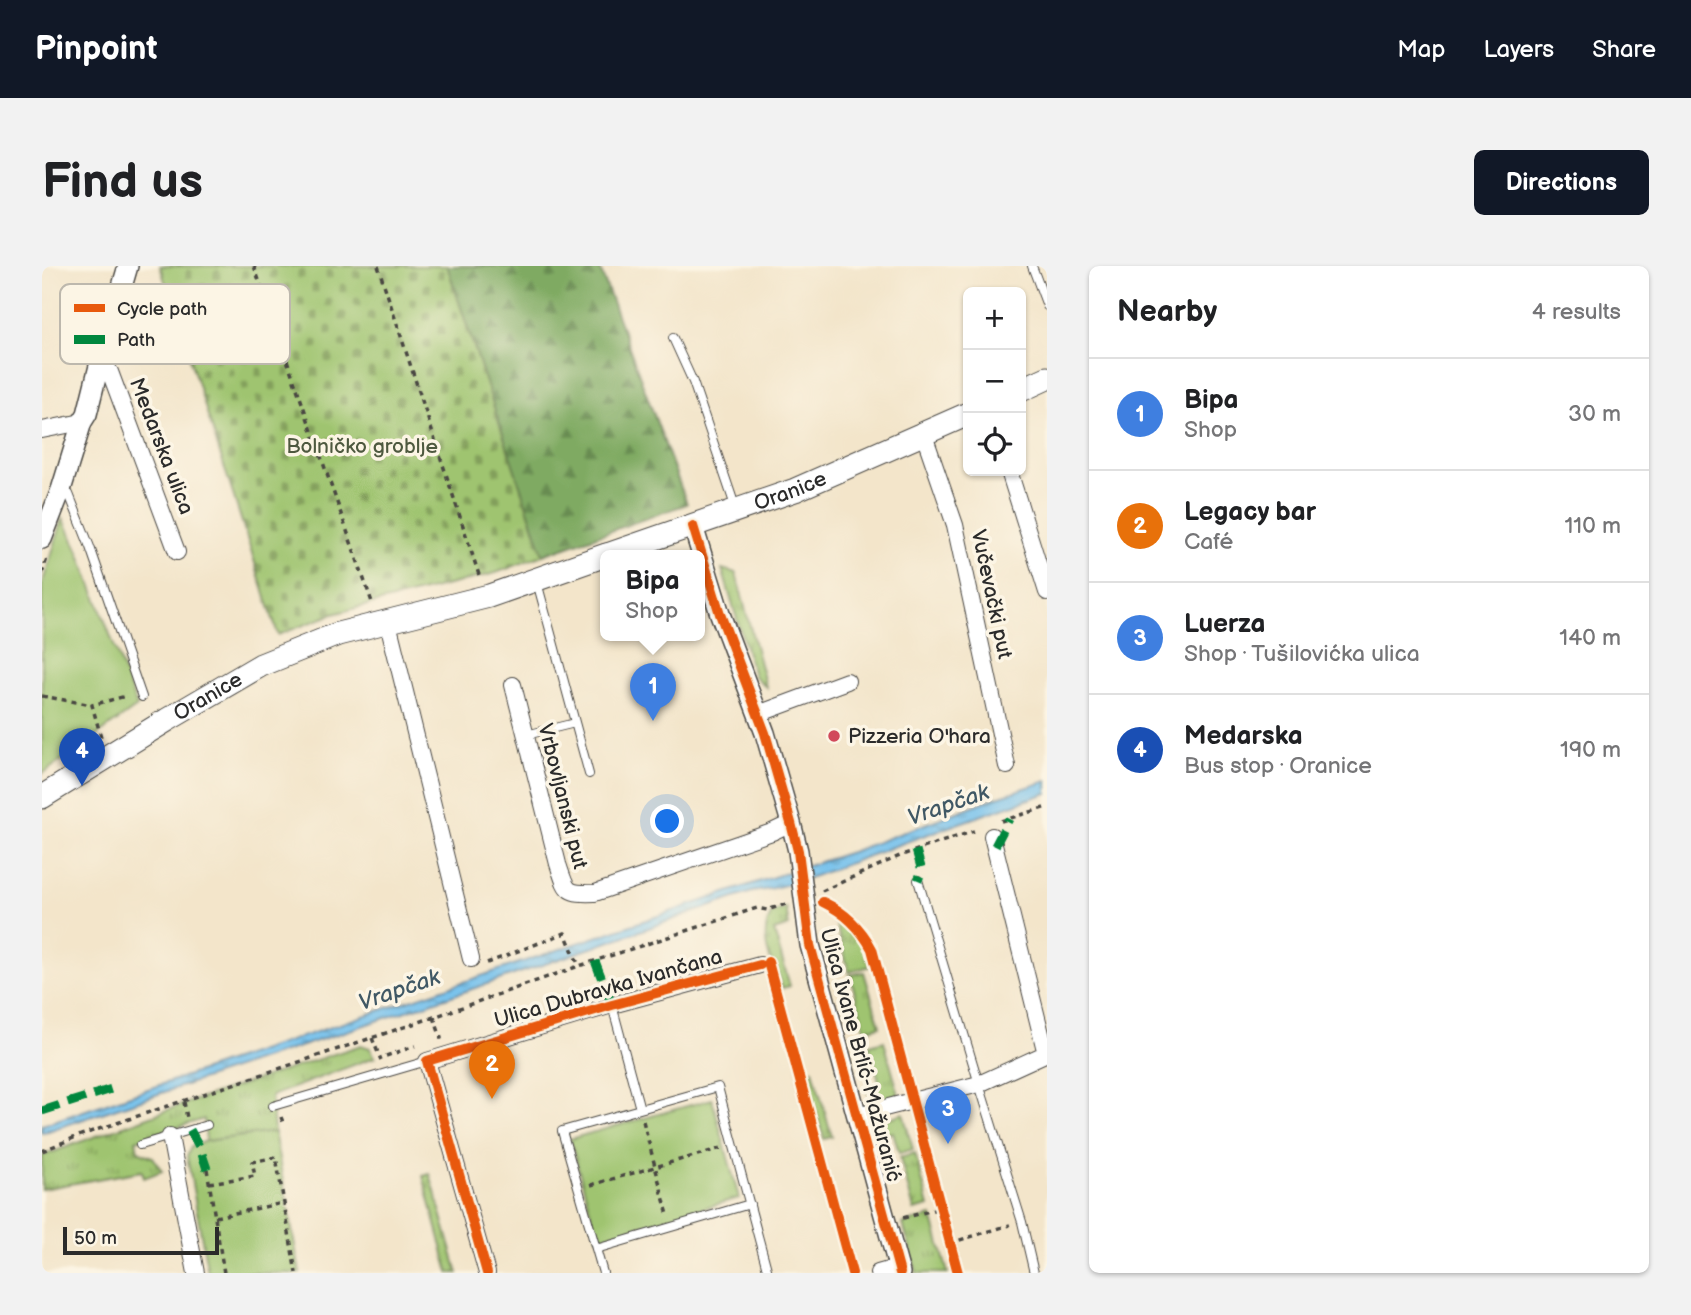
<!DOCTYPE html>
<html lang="en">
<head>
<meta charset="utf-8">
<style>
  :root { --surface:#fff; --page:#f2f2f2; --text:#202124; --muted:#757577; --line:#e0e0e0; --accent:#111827 }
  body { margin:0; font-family:"Balsamiq Sans",sans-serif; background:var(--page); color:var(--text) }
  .controls { position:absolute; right:21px; top:21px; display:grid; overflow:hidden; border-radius:10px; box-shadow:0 2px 5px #0004 }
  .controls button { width:63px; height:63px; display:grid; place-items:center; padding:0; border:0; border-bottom:2px solid var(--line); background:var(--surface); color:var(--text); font:35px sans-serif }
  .scale { position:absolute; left:21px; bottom:18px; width:156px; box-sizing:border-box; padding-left:7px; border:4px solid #2b2b2b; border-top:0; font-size:19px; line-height:24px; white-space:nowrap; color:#2b2b2b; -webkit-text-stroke:5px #fcf5e5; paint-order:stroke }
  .you { position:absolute; left:626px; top:556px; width:24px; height:24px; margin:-18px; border:5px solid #fff; border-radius:50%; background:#1a73e8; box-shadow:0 0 0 10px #1a73e833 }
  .badge { display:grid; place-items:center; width:46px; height:46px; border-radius:50%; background:var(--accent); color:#fff; font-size:23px; font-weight:700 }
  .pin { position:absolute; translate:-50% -58px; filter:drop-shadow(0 2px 4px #0008) }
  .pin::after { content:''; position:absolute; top:37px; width:24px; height:21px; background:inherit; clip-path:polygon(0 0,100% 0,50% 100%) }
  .popup { position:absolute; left:558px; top:284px; width:105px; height:91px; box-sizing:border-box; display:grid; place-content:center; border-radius:10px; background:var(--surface); filter:drop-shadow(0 2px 5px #0005); font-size:23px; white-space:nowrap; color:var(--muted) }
  .popup b { font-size:26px; color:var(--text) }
  .popup::after { content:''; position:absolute; left:50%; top:100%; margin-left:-14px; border:14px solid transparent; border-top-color:var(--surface) }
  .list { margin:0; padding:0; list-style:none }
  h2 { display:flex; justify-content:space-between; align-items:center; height:91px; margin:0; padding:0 28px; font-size:30px }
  h2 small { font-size:23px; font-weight:400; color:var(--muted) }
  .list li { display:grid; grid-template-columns:46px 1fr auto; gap:21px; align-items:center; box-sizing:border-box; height:112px; padding:0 28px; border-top:2px solid var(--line) }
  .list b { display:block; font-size:26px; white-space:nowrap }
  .list p { margin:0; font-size:23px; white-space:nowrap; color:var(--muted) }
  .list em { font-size:23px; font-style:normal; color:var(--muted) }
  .icon { flex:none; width:38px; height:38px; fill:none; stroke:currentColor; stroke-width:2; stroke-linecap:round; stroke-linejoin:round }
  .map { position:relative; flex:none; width:1005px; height:1007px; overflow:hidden; border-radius:10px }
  header { display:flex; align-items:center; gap:42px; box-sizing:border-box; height:98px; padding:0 35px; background:var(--accent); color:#fff }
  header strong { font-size:33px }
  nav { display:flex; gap:38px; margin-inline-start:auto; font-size:24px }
  .intro { display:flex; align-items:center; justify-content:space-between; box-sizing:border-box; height:168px; padding:0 42px }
  h1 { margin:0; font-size:49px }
  .button { padding:18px 32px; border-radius:10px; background:var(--accent); color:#fff; font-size:24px; font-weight:700 }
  main { display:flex; gap:42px; padding:0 42px }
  aside { flex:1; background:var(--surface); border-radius:10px; box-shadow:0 2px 5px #0004 }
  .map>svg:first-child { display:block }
  .grass { fill:url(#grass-tufts); stroke:#65784d; stroke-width:2 }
  .forest { fill:url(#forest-firs); stroke:#556a46; stroke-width:2 }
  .cemetery { fill:url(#cemetery-stones); stroke:#65784d; stroke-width:2 }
  .park { fill:#9fc46f; stroke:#65784d; stroke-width:2 }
  .water { fill:url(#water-ripples); stroke:#4e768c; stroke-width:2 }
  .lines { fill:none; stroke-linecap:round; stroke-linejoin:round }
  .service-casing { stroke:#494743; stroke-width:10 }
  .minor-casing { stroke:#494743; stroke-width:18 }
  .tertiary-casing { stroke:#494743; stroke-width:22 }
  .secondary-casing { stroke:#494743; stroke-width:25 }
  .path { stroke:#494743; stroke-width:3.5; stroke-dasharray:5 5; stroke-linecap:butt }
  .service { stroke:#fff; stroke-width:8 }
  .minor { stroke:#fff; stroke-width:16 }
  .tertiary { stroke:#fff; stroke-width:19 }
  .secondary { stroke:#fff; stroke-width:23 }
  .quiet { stroke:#00873e; stroke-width:9; stroke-dasharray:18 9; stroke-linecap:butt }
  .cycleway-casing { stroke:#fcf5e5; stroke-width:15 }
  .cycleway { stroke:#e8590c; stroke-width:10 }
  .poi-dot { fill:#d1495b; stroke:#fcf5e5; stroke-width:2.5 }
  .labels { text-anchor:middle; stroke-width:7; stroke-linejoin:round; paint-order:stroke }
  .street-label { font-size:21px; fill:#2b2b2b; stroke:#fcf5e5 }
  .park-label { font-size:21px; fill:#4e593f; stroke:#fcf5e5 }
  .poi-label { font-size:21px; fill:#2b2b2b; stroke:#fcf5e5; text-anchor:start }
  .water-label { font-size:23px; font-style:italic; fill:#405865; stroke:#fcf5e5 }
  .key { fill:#fcf5e5; stroke:#bdb8ad; stroke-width:2 }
  .key-label { font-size:19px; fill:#2b2b2b }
</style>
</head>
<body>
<header>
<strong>Pinpoint</strong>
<nav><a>Map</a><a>Layers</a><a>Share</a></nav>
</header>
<div class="intro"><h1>Find us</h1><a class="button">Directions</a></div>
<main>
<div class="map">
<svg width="1005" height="1007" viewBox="0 0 1005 1007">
  <defs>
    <pattern id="grass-tufts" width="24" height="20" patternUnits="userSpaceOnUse" patternTransform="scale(1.75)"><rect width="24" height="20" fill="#9fc46f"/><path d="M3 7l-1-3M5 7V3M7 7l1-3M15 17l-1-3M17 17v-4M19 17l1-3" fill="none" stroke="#829f5b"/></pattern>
    <pattern id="forest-firs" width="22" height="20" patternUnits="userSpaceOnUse" patternTransform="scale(1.75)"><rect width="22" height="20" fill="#7faa62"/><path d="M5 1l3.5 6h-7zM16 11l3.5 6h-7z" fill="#688b51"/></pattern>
    <pattern id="cemetery-stones" width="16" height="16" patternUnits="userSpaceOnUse" patternTransform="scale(1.75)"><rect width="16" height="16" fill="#9fc46f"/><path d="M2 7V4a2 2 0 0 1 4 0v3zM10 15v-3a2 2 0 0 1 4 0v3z" fill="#829f5b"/></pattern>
    <pattern id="water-ripples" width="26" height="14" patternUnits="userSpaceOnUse" patternTransform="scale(1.75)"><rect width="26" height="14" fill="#72c0ed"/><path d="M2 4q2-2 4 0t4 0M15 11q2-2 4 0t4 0" fill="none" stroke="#5e9cc0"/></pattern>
  </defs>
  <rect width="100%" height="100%" fill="#fcf5e5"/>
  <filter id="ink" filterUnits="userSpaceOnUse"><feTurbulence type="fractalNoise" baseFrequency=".0143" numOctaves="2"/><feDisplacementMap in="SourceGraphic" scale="14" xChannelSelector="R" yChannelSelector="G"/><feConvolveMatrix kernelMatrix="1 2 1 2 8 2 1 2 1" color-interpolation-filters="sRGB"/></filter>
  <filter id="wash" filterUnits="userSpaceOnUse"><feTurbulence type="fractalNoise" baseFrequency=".00686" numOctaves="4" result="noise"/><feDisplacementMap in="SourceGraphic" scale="28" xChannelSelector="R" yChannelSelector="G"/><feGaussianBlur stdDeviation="1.57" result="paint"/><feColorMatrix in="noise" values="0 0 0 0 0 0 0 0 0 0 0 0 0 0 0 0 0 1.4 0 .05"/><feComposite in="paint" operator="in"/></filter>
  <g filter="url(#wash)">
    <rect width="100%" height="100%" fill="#f3e5ca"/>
    <path class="grass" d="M680,303l14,4 30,114 -12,-11z
      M744,642l3,18 -15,5 16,55 -8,2 -7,-23 -3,-1c-7,-18 -10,-34 0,-51z
      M791,647h4l25,28 8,25 -21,6z
      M822,706l16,54 -15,4 -15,-55z
      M842,775l15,54c-14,4 -25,8 -34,-6l15,-5 -11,-39z
      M319,779l9,3 5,9 -104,39 3,36 -68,9 -2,-22 -68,21 2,11 15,6 9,14 -18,7 -2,-7 -100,18v-33l139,-51z
      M771,804l19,67 -8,2 -19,-67z
      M861,847l10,36 -14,4 -6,-21 -15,4 2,-9 4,-7z
      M873,887l14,53 -15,4 -14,-52z
      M388,908l28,99h-9l-26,-97z
      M890,950l16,57h-31l-14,-49z"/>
    <path class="forest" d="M405,0h152l88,238 -144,51z"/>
    <path class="cemetery" d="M118,0h287l96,289 -47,18 -163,41 -55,21z"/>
    <path class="park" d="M21,252l15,31 59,158 -95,67v-189z
      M670,833l27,99 -141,40 -28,-99z
      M232,866l26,141h-92l-21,-117 4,-9 15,-6z"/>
    <path class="water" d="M1005,515v12c-56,19 -112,38 -168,59 -41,15 -84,34 -127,40l-259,90 -451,151v-8l713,-242 99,-32 140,-53z"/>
  </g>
  <g filter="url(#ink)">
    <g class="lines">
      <defs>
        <path id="service" d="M990,0l15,40
          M631,72l20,44 43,127
          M21,225l6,3 21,53 52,150
          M495,316l52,192
          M484,469l49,-12
          M876,614l61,204 43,138 12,51
          M570,739l28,104
          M231,840l154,-45
          M98,879l67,-20
          M554,983l154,-45
          M561,1007l-41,-142 156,-44 50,186"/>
        <path id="minor" d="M59,92l9,14 67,180
          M0,164l40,-8
          M882,169l31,90 52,241
          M967,205l38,121
          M344,355l4,10 81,328
          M471,419l45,179c9,27 7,30 37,29l177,-61 19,-9
          M716,448l89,-33
          M950,570l54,218
          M815,849l122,-31 68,-31
          M128,870l26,137
          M445,1007l-60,-212 185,-56 148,-40
          M836,1007l21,-6"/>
        <path id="tertiary" d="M651,260l27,88 45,119 26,90 7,28 12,94 90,328
          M0,273l19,-49 21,-68 5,-8 14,-56 27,-92"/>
        <g id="secondary">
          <path d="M979,124l26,-12"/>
          <path id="s1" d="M565,289l188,-65 173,-76"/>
          <path id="s2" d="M0,531l125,-77 94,-55 77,-31 151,-38 117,-41"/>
        </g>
      </defs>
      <use href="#service" class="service-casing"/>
      <use href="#minor" class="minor-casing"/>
      <use href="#tertiary" class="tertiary-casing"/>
      <use href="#secondary" class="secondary-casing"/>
      <path class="path" d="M212,0l119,339
        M336,0l102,312
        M0,308l5,-16
        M0,430l50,9
        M59,471l-9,-32 34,-9
        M959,555l46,-14
        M780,625l80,-36 72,-24
        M445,697l78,-30 14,33
        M392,751l7,21h-2
        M330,772l9,22
        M344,790l29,-10
        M142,836l3,16
        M239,851l3,8
        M601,855l25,94
        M0,885l39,-16 353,-118 145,-51 178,-58 10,2 19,-6
        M165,903l17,104
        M167,917l46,-7 -3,-14 24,-5 20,116
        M549,919l131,-37
        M173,951l68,-14
        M861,952l38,-10
        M908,977l60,-18"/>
      <use href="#service" class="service"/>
      <use href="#minor" class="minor"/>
      <use href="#tertiary" class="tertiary"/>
      <use href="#secondary" class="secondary"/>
      <path class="quiet" d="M953,580l14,-27
        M874,584l6,21 -4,9
        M553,695l17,44
        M0,845l76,-24
        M148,864l10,18 7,21"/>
      <defs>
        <path id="cycleway" d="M651,260l27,88 45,119 26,90 7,28 12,94 90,328
          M781,636c21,10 38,26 49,47l86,324
          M726,696l84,311
          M445,1007l-60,-212 185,-56 148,-40"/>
      </defs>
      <use href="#cycleway" class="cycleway-casing"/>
      <use href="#cycleway" class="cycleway"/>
    </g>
  </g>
  <circle class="poi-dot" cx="792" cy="470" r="7"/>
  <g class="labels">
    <g class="street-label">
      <text transform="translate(120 180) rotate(69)" y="7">Medarska ulica</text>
      <text dy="7" stroke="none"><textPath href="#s1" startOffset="194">Oranice</textPath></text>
      <text transform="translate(950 328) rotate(78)" y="7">Vučevački put</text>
      <text dy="7" stroke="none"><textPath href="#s2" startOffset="194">Oranice</textPath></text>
      <text transform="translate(521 530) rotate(76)" y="7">Vrbovljanski put</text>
      <text transform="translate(566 722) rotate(-16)" y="7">Ulica Dubravka Ivančana</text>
      <text transform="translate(819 789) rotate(75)" y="7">Ulica Ivane Brlić-Mažuranić</text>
    </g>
    <g class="park-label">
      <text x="320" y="187">Bolničko groblje</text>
    </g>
    <g class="poi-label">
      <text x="806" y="477">Pizzeria O'hara</text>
    </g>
    <g class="water-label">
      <text transform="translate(906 538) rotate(-19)" y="8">Vrapčak</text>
      <text transform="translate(357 723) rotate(-19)" y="8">Vrapčak</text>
    </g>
  </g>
  <rect x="18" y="18" width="230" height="80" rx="10" class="key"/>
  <rect x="32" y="38" width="31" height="8" fill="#e8590c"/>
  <rect x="32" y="69" width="31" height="9" fill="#00873e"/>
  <g class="key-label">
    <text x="75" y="49">Cycle path</text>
    <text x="75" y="80">Path</text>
  </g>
</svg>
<div class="controls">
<button>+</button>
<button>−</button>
<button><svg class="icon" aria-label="locate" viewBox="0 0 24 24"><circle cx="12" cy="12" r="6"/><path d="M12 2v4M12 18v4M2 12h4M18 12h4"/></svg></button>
</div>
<div class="scale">50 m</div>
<div class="you"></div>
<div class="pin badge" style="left:611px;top:455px;background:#3f7fe0">1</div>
<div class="popup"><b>Bipa</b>Shop</div>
<div class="pin badge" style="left:450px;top:833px;background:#e8710a">2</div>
<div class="pin badge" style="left:906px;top:878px;background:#3f7fe0">3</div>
<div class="pin badge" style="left:40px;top:520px;background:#1a4fb4">4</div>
</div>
<aside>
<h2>Nearby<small>4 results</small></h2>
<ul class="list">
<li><span class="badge" style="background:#3f7fe0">1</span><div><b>Bipa</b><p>Shop</p></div><em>30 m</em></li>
<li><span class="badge" style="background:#e8710a">2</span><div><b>Legacy bar</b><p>Café</p></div><em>110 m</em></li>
<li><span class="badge" style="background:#3f7fe0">3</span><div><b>Luerza</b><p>Shop · Tušilovićka ulica</p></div><em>140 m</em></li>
<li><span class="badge" style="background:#1a4fb4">4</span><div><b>Medarska</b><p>Bus stop · Oranice</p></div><em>190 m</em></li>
</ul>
</aside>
</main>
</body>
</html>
